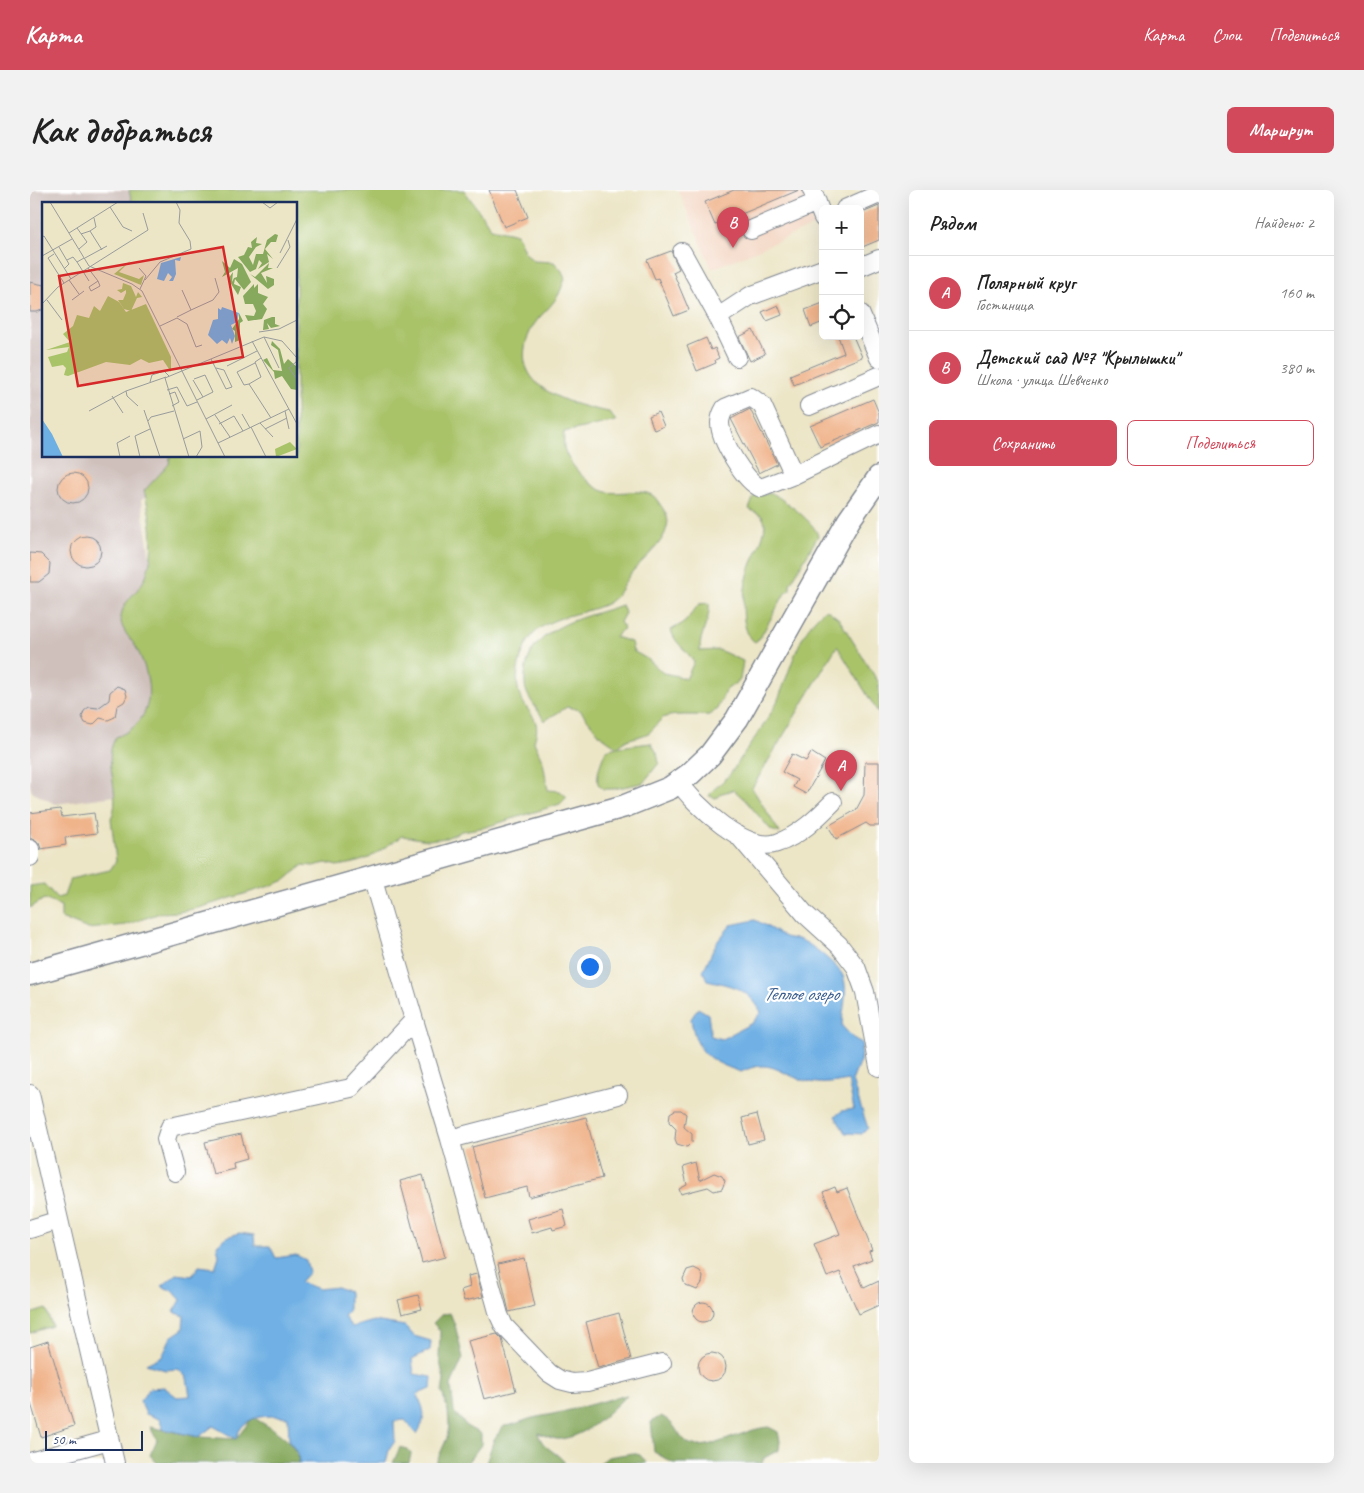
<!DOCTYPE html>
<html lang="ru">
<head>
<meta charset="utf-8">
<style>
  :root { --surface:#fff; --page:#f2f2f2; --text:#222; --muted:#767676; --line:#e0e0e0; --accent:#d1495b }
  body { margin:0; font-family:Caveat,sans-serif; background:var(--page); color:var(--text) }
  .controls { position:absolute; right:15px; top:15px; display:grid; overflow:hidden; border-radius:8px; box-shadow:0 5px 20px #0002 }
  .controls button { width:45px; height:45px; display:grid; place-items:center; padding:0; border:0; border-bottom:1px solid var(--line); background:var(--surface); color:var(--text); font:25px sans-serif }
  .scale { position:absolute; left:15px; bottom:12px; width:98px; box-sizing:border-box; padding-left:5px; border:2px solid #1b2f5e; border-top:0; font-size:14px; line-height:18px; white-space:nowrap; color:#1b2f5e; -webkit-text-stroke:4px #fff; paint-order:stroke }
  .you { position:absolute; left:559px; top:776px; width:18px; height:18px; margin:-12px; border:4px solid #fff; border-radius:50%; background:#1a73e8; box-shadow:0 0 0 8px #1a73e833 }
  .badge { display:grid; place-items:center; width:32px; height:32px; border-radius:50%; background:var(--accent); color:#fff; font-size:16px; font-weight:700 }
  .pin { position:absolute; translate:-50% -41px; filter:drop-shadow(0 1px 2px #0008) }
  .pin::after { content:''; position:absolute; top:26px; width:18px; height:15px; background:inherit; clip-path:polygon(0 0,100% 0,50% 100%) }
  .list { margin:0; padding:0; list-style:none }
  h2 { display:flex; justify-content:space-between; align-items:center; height:65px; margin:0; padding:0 20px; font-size:21px }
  h2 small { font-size:16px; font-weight:400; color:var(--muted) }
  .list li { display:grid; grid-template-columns:32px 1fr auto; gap:15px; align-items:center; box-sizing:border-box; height:75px; padding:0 20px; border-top:1px solid var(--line) }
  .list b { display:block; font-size:19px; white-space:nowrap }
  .list p { margin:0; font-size:16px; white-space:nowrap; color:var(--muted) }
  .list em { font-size:16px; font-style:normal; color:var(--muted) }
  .actions { display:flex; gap:10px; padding:15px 20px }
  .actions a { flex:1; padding:11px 0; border:1px solid var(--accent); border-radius:8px; text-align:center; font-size:18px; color:var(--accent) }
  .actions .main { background:var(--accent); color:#fff }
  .icon { flex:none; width:28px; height:28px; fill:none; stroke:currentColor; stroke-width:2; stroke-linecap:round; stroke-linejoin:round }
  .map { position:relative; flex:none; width:849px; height:1273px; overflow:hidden; border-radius:8px }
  header { display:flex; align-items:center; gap:30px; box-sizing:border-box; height:70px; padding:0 25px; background:var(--accent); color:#fff }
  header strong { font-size:24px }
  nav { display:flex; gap:28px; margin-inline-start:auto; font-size:18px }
  .intro { display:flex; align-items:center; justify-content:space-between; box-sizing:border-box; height:120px; padding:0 30px }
  h1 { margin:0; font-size:35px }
  .button { padding:12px 22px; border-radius:8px; background:var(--accent); color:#fff; font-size:18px; font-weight:700 }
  main { display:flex; gap:30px; padding:0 30px }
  aside { flex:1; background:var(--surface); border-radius:8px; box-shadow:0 5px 20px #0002 }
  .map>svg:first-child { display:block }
  .built { fill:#f3d4bf }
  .industrial { fill:#cfc0bb }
  .green { fill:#a9c369; stroke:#627964 }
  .forest { fill:#86a95d; stroke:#506c5e }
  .water { fill:#6fb0e4; stroke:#4570a1 }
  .building { fill:#f0b48b }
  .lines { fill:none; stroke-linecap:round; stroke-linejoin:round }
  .minor-casing { stroke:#848a92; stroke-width:20 }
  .major-casing { stroke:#848a92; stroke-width:25 }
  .minor { stroke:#fff; stroke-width:18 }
  .major { stroke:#fff; stroke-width:22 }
  .labels { text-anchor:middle; stroke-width:4.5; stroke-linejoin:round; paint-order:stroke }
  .water-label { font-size:19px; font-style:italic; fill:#385c8d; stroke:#fff }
  .inset-road { fill:none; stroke:#989c9c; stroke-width:1 }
  .view { fill:#d62828; fill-opacity:0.15; stroke:#d62828; stroke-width:2.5 }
  .inset-edge { fill:none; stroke:#1b2f5e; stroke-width:2.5 }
</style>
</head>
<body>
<header>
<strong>Карта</strong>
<nav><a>Карта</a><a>Слои</a><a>Поделиться</a></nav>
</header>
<div class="intro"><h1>Как добраться</h1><a class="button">Маршрут</a></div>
<main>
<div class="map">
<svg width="849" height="1273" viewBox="0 0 849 1273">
  <rect width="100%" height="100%" fill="#fff"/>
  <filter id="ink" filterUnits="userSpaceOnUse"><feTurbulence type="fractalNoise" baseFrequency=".02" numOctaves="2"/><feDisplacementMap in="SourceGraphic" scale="10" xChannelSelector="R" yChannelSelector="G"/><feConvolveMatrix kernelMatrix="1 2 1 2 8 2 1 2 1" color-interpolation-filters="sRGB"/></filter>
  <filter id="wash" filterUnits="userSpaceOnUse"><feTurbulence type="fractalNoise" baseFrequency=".0096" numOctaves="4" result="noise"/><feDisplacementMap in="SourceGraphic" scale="20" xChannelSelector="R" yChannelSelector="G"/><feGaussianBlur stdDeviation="1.12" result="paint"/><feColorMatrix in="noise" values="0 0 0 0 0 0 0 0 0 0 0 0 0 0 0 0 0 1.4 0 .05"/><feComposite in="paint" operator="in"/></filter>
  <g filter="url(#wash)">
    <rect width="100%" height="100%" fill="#ece5c6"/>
    <path class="built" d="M648,0h123l13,36 -102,43z"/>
    <path class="industrial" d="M0,0h99l3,14h-88v252h128l4,25 -35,19 13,84 36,143 -60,67 -75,10 -23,-12 -2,-6z"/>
    <path class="green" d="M99,0h335l27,38 26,6 7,17 9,10 21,1 8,9 3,8c-3,7 -5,15 -10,21 -6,9 -16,16 -22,26 -32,58 32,78 76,86l7,9 -52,11c0,6 -1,14 1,19 5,15 27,38 42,41 15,3 41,-6 50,8 6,9 13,16 10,27 -4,18 -24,32 -35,45 -9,11 -12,25 -26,32 -25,12 -64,11 -79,39 -8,16 -14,38 -6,55 9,19 21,20 13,44l9,20 5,28 12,1 7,6 -7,7 -74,23 -24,4 -16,7 -18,2 -26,-4 -33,22 -15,5 -17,3 -11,-3 -13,3 -10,-1 -18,15 -12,5 -71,22 -23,5 -19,1 -34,12 -38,4 -27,-11v-12l-17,-7 -14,9v-22l14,-2 13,14 7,-2 6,-17 40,-9 6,-9 -5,-43c10,-18 -4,-51 0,-69 1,-4 3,-8 5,-12 41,-15 38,-56 20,-90 -5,-8 -14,-16 -15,-26 -1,-20 17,-27 24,-43 11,-25 7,-61 -1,-87l25,-27 1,-8h126v-252h-164z
      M742,303c13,8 43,29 46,43l-28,48v6l-5,3 -25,45 -5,4c-17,-11 -12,-50 -7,-67 4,-17 17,-35 17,-52l-3,-7 -13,-7 5,-13z
      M679,413c2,18 -10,30 -9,48l19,-1 24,11 -3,19 -14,10 -9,19 -7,6c-11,1 -38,-2 -47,3 -7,5 -9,13 -17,16 -12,5 -19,3 -28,13l33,-4 6,10 2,10 -16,20 -30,6h-10l-5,-5c-2,-12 4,-24 8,-34l11,-3 -17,-12 -20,-25 -13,-3 -23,14c-5,-12 -19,-24 -19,-37 -3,-57 56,-65 97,-79l3,8 -5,9 4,6 -9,9 16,5 2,9 16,9 14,13 15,3 8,3 8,-17c-7,-12 -20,-19 -23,-32l14,-8 14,-18z
      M796,419l13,10 40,64v31l-42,-68 -85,142 28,45 -9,-3 -26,-30 -11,-10 -12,3 -6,5 -7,-2c6,-10 15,-14 22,-23 14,-22 30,-42 43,-65 16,-31 22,-77 52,-99z
      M16,1119l6,17 -22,7v-19z"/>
    <path class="forest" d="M420,1123l5,12 8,33 -12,27 3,27 14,15 13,7v11l-14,18h-31l11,-25 2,-13 -1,-14 -6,-19 2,-12 -5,-23 1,-26 -7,-8 9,-9z
      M597,1205c-20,18 -37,40 -66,44 -8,1 -16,-4 -23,-6 4,16 19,18 27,30h-79l8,-24 10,-13c13,-1 21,-7 33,-9 31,-5 60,-15 90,-22z
      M631,1226c17,8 15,20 27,27 19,11 57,-15 81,-16l9,5 2,9 -1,9 -15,8 -2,5h-89l-19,-11 -3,-30z
      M223,1227c18,12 43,22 46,46h-142l-7,-8 7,-15 -7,-13 49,10 37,2z
      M370,1257l8,2 3,5 -2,9h-16z
      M602,1263l8,2 7,8h-47l8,-6z"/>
    <path class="water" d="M725,730c11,5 20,12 30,17 5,2 11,1 15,3 9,2 40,27 43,36 6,15 -1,35 -1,50l11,12 9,5 -2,18 -8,20 16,47 -6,6 -17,-1 -10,-17 7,-5 12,-2 -6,-29c-15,3 -27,5 -42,1 -28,-7 -34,-24 -65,-9 -32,-11 -45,-19 -50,-53l7,-11 10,6 3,22 11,3 30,-16 9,-11c-13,-24 -29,-26 -54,-32l-4,-9 14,-29 14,-17z
      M209,1043l15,2 1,11h15l6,12 20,-3 10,5 3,12 -9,10 18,7 19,-2 12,5v17l-5,8 8,10 22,-6 31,5 9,10 17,5 -1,9 -18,9 2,15 18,3 -1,12 -14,5c8,17 10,23 0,40l-12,-14 -11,1 1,20 -6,9 -3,13h-87l-1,-10 -9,-12 -1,-24c-22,-2 -45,-3 -52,22l-23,-13 -14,11 -36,-8 -4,-10 -13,-5 -6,-13 10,-13 14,-1 13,10 13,-1 -3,-18 -9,-9 -13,1 -19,-6 16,-8 9,-19 12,-8 1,-13 -10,-4 7,-12 -7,-8 -12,-6 15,-12 15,2 7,-10 16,2 4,-12 -2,-11 10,-8z"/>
    <g id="blocks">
      <path class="building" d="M459,0h28l11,27 -24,10z
        M704,0h65l-84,35 -10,-23z
        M849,16v34l-19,8v-34z
        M641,61l8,18 -6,3 16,38 -15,6 -16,-38 -3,1 -8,-19z
        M0,92l14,3v24l-7,3h-7z
        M793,113v19l-12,5 -6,-17z
        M748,115l4,10 -15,6 -5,-9z
        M723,140l12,24 -15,7 -11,-24z
        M808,146h15l9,21 -68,28 -4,-10 54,-22z
        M676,148l5,12 4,-2 4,10 -4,2 1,3 -19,8 -10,-25z
        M843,209l6,14v9l-59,25 -10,-21z
        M720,219l27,55 -18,9 -28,-54z
        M628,222l6,14 -10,4 -5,-14z
        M28 298a15 15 0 1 1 30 0a15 15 0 1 1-30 0Z
        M41 361a15 15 0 1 1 30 0a15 15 0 1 1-30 0Z
        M0,363l11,1 9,9 -1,11 -10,8h-9z
        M87,496l8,3 2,7 -3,6 -7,4 -2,11 -7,3 -8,-2 -7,7 -8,-2 -3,-6 2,-6 5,-4 9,1 11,-8 1,-8z
        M781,562l14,9 -19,33 -13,-7 4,-7 -15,-8 10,-18 14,7z
        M835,572h14v64h-9l-4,-3 -30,16 -8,-13 28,-16 8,-15z
        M30,619l2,8 32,-4 3,20 -32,4 1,8 -25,4 -2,-6 -9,-5v-25z
        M645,920h6l5,4 -2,13 8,7v8l-5,5 -10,-3 -2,-5 1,-10 -7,-7 1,-9z
        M727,924l7,26 -16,4 -6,-26z
        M556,927l16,61 -73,19 -2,-10 -42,11 -13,-51z
        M211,944l6,25 -14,4 1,6 -21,5 -8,-32z
        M666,973l4,17 14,-7 8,3 3,5 -3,8 -8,2 -6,-4 -27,7 -2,-5 8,-4 -4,-18z
        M393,985l22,82 -23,6 -22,-82z
        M805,997l2,5 10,-4 25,62 -3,1 3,8 -18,7 10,22 15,-7v24l-20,9 -19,-42 -13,5 -13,-33 26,-10 -17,-42z
        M533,1019l4,17 -14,4 -1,-3 -20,6 -4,-14z
        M494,1068l11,48 -26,6 -11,-48z
        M664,1078l6,3 3,6 -1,6 -5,7 -12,-5 -2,-6 4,-9z
        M447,1084l6,23 -19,4 -3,-11 9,-3 -2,-11z
        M388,1105l4,14 -20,5 -4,-14z
        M663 1122a10 10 0 1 1 20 0a10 10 0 1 1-20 0Z
        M589,1123l12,46 -33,9 -12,-46z
        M467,1144l5,5 14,52 -32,8 -16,-58z
        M18,1151l26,85 -33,11 -11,-37v-53z
        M668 1177a14 14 0 1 1 28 0a14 14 0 1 1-28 0Z"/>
    </g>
  </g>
  <g filter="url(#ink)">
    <use href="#blocks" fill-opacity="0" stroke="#848a92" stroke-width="1"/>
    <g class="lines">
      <defs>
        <path id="minor" d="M782,0l11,28
          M815,19l34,-15
          M721,40l66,-28
          M652,62l36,65 19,40
          M830,77l19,-8
          M830,123l19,45
          M688,127l32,-21 73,-27
          M779,216l70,-30
          M764,285l-33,13c-16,-6 -41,-48 -41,-65 0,-6 2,-10 5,-15l26,-11 11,8 32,70 85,-41
          M649,592c15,23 68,72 98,61 22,-7 40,-25 56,-41
          M708,645l67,79 34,31 17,22 9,25 14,75
          M0,659v8
          M384,830l36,119 168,-44
          M0,904l85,369
          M420,949l49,176 5,11 45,47 11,7 12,3 15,-1 75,-19
          M145,982l-9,-33 4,-12 181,-39 63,-68 -42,-143
          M0,1039l29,-9
          M0,1272l79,-22"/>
        <path id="major" d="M0,784l595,-168 45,-18 20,-14 20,-19 27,-36 112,-199 30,-43"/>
      </defs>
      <use href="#minor" class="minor-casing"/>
      <use href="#major" class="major-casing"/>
      <use href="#minor" class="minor"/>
      <use href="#major" class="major"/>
    </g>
  </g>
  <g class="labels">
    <g class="water-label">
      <text x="771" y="810">Теплое озеро</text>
    </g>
  </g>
  <g transform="translate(12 12)">
    <rect width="255" height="255" fill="#ece5c6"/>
    <path d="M89,58l-12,12 20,7 5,-4 -3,10 -27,-11zM81,81l8,3 5,11 2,-5 4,5 -5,1 -6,13 -7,-2 -6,-9h5l3,-7v-3l-5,3 -4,-3 5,-1zM66,94l11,6 7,10 20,-8 25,53v15l-8,-12 -14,3 -8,-4 -11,6 -24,-3 -38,14 -4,-1 2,-7 -3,-3 -11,2 -4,-10 19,-5 2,-5 -23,3 24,-8 -7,-8 10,-8 4,-11 12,3 5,-12 6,5zM248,240l7,7 -21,8 -1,-8z" fill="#a9c369"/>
    <path d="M233,32l3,1 -2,7h-5l-6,7 8,10 -6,-5 2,8 -11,7 4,-6 -3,-3 -3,9 -6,3 -12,-15 6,-2 4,-8 4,1 -1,-6 6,-5 -1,6 6,1 -6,3 -7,10 4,8 3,-11h7l4,-14zM192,57l8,5 9,18 -7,8 -9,-11 -1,5 7,3 -3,8 -10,-16 5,-7 -1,10 2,-4 3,-1 1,-9 -16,9 3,-5 -3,-11 8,7zM227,61l-1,5h5l-12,5 6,10 -1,-7 8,3v6l-6,4 -18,-15 5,3zM212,82v4l4,-4v9l10,4 -5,7 4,5 -5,10 -14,2 -3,-6 9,1 2,-5 -3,-7h-8l-2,-8zM197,111l4,8 -3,2v17l-5,2v-11l-3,-2 7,-10zM230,115h3v7l5,2 -9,2 -4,-5 2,6 -6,1 1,-10zM230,139l8,8 4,15 4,-5 9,8v23l-6,-1 -9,-13 -7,3 -1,-7 -11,-12 4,-2 6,12 9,1 -4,-21 -7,-5z" fill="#86a95d"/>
    <path d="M139,55l-1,4 -5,-1 1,14 -3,7h-4l3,-4 -4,-4 -4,8 -7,-2 4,-16zM180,105l17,6 -2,9 -6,3 4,11 -3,8 -2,-6 -3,6 -5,-4 -5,4 -9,-9 5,-15 5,-1v-11l3,2zM0,217l10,15 11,23h-21z" fill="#6fb0e4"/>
    <path class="inset-road" d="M8,0l39,64 43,18 10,7 83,166M220,0l8,6 8,-6M68,5l13,20 9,4M35,26l10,14 -8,7M48,29l6,-4 -2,-9M27,31l49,-31M39,32l9,-3 12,19M0,35l2,-1 27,43M17,45l10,17 -5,5M238,51l17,-34M12,52l-6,4 16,25M0,54l30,-17M43,56l22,-12M25,58l6,-3 4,5 7,-4M35,60l12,19M46,66l10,13 -9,6 2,4 9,-5 -2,-5M97,66l7,8 -6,13M235,66l13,-21 -2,-7M27,78l10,14M103,78l15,-18 31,-13 -1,-8 -11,-18 1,-13 -4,-8M5,98l15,20M30,98l12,-9M0,102l16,-17 90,-57 -5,-17M149,108l22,-10 6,-8 -4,-14M135,115l14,-7 -9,-20M118,124l17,-8 10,6 9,23 6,-2M217,130l20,-3 18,-9M0,131v18M222,135l15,31M210,139l45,83M219,156l-6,4 6,15 -12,7 22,34M169,157l15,30 6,-2 -8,-17 -8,-2M185,164l30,-15M254,176l-7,-10 8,-7M152,177l11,-4 8,17 -10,5M151,178l10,17 -6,3M108,180l2,-7 12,-4 5,5M207,182l-5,1 -7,-13 18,-9M125,188l10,-3 10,19 10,-4M127,192l6,-2 4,10 -7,4M70,194l11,17M96,204l-11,-10 -1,-5 40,-14M102,208l16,47M47,209l37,-20M243,209l4,18M200,212l8,14M173,213l15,22M164,217l26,-14M106,219l3,-4 23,-6M218,221l13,14M177,222l15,-8 9,15M209,225l15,30M223,227l22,-11M141,237l17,-8 2,16 -6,10M176,241l71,-34M78,255l-3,-14 13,-7M98,255l-5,-21 15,-7M147,255l-24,-79 99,-41 18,4 15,17"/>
    <path class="view" d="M181,45l20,110 -165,29 -19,-110z"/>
    <rect width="255" height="255" class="inset-edge"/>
  </g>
</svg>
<div class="controls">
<button>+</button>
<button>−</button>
<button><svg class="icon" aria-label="locate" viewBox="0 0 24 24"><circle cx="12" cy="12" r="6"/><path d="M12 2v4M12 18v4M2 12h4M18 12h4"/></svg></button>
</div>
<div class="scale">50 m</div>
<div class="you"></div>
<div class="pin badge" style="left:811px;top:601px">A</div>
<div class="pin badge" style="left:703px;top:58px">B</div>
</div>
<aside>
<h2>Рядом<small>Найдено: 2</small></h2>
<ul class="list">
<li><span class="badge">A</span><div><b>Полярный круг</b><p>Гостиница</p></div><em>160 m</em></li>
<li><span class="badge">B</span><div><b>Детский сад №7 &quot;Крылышки&quot;</b><p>Школа · улица Шевченко</p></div><em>380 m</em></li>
</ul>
<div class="actions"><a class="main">Сохранить</a><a>Поделиться</a></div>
</aside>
</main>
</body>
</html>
